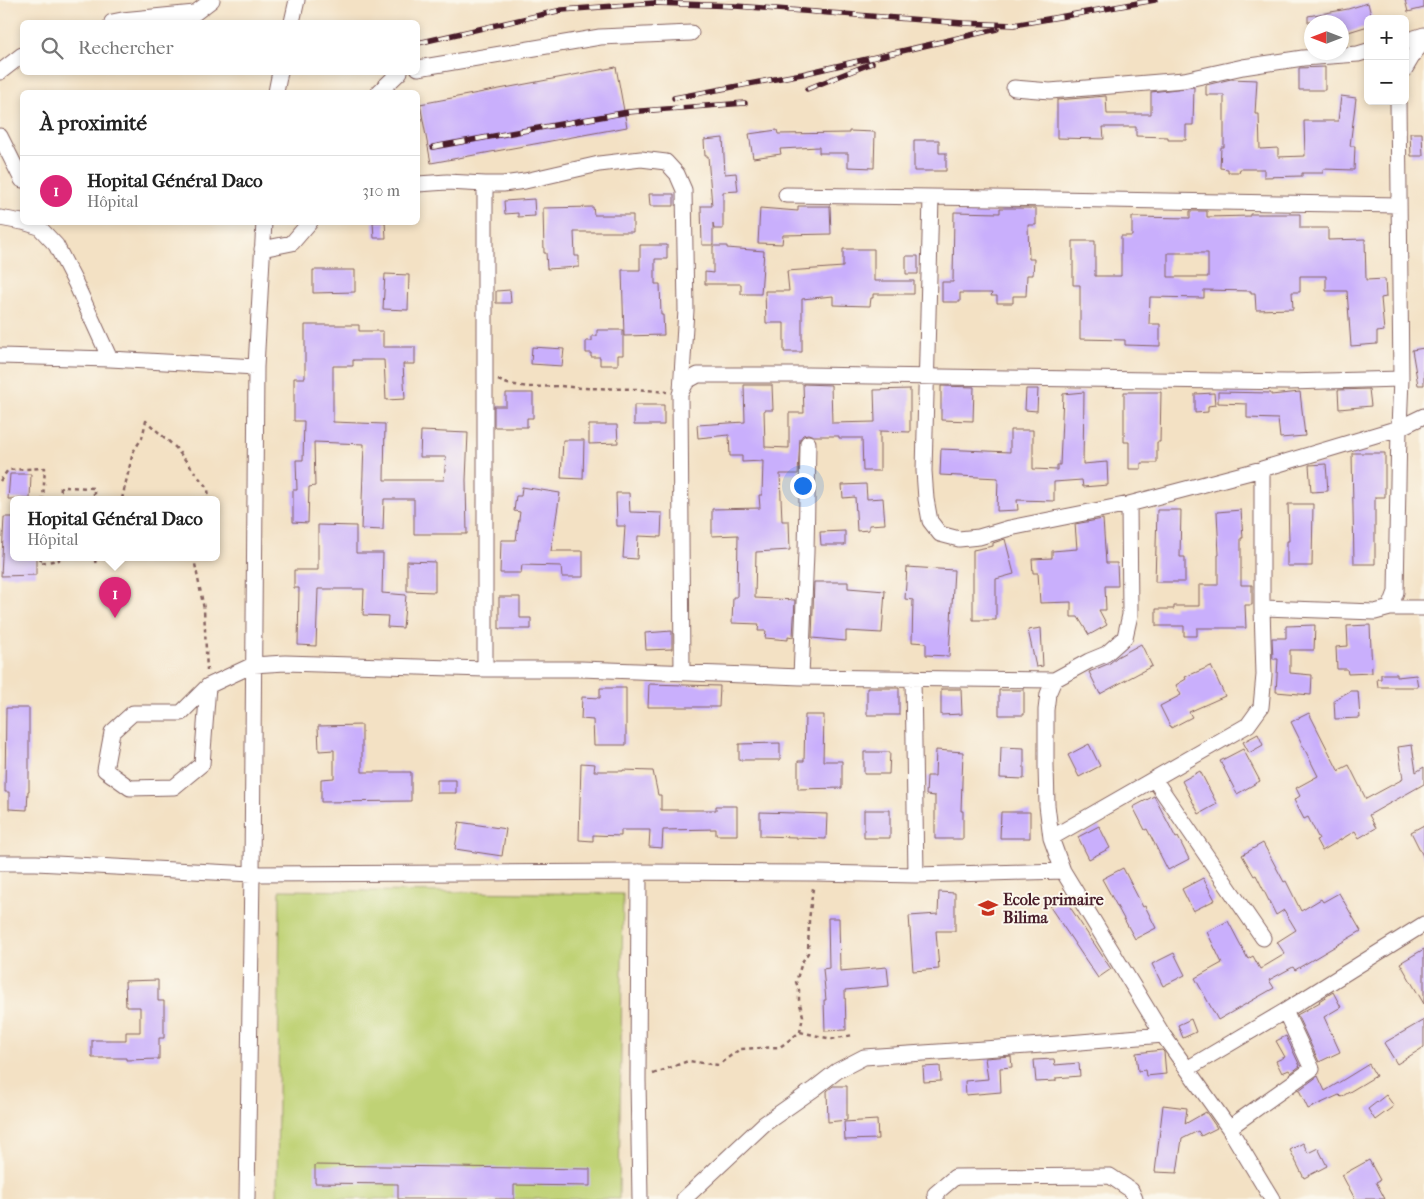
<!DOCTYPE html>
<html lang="fr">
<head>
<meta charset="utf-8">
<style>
  :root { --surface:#fff; --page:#f6f6f6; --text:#222; --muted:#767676; --line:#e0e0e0; --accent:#db2777 }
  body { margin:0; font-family:"IM FELL French Canon",serif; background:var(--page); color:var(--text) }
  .controls { position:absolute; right:15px; top:15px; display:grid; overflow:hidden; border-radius:8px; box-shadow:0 2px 8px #0003 }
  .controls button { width:45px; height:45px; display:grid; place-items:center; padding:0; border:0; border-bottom:1px solid var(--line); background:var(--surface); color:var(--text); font:25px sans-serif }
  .compass { position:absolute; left:1304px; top:15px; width:45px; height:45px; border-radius:50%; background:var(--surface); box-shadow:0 2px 8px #0003; rotate:270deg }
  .you { position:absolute; left:802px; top:485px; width:18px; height:18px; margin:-12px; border:4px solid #fff; border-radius:50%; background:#1a73e8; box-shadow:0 0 0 8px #1a73e833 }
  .badge { display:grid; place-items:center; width:32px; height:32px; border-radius:50%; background:var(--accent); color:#fff; font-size:16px; font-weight:700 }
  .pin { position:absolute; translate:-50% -41px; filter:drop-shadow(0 1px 2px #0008) }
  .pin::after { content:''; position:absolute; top:26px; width:18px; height:15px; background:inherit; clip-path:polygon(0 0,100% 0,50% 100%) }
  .popup { position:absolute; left:10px; top:496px; width:210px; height:65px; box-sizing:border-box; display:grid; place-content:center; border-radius:8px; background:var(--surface); filter:drop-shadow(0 1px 4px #0005); font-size:16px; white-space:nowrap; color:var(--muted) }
  .popup b { font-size:19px; color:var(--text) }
  .popup::after { content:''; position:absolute; left:50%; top:100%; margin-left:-10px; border:10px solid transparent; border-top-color:var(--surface) }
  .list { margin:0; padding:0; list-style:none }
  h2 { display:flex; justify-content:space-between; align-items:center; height:65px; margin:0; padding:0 20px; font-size:21px }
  h2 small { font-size:16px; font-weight:400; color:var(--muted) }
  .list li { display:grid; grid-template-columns:32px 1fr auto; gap:15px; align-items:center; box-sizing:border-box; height:70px; padding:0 20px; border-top:1px solid var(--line) }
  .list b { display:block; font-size:19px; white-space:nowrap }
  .list p { margin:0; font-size:16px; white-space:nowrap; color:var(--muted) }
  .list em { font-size:16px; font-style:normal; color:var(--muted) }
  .icon { flex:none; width:28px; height:28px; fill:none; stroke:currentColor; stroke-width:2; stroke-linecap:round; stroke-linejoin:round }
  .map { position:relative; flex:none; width:1424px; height:1199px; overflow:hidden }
  .search { position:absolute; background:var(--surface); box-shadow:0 2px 8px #0003; left:20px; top:20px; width:400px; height:55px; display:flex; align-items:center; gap:12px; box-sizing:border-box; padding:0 18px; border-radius:8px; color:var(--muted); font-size:19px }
  .panel { position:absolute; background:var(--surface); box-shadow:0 2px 8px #0003; left:20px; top:90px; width:400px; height:135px; border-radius:8px }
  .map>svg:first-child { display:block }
  .green { fill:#bfd275; stroke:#847850 }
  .building { fill:#c9affc; fill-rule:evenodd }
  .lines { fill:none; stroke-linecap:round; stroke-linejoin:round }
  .minor-casing { stroke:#856361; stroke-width:17 }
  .path { stroke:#856361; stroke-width:2.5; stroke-dasharray:4 4; stroke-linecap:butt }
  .minor { stroke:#fff; stroke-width:15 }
  .rail-casing { stroke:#4a1f2b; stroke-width:5.5 }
  .rail { stroke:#fbf7ec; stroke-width:4; stroke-dasharray:11; stroke-linecap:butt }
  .labels { text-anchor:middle; stroke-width:4; stroke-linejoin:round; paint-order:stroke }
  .poi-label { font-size:16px; font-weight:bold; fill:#4a1f2b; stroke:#fbf7ec; text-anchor:start }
</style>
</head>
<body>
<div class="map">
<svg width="1424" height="1199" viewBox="0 0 1424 1199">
  <rect width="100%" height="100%" fill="#fbf7ec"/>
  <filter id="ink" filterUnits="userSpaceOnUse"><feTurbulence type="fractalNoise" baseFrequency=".02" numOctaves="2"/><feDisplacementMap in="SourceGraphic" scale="10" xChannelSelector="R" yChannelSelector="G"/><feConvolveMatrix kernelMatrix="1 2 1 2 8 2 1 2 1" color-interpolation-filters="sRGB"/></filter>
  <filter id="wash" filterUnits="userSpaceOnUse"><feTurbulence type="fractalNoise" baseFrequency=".0096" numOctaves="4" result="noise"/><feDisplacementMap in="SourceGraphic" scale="20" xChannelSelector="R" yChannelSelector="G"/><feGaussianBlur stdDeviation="1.12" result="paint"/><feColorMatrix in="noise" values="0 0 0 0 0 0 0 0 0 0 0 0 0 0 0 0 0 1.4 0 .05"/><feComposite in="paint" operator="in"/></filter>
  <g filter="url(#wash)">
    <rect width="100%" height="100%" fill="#f3e1c4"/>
    <path class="green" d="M280,890l343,4 -4,305h-342z"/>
    <g id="blocks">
      <path class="building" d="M1405,0h19v8l-16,4z
        M1368,3l4,16h-4v7l-26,8v-12h-34v-6l40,-7z
        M616,67l11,60 -196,36 -11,-59z
        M1325,67v23h-26v-22z
        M1231,79l26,1 -2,34h4l1,35 18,-1v9l27,-1 -1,-35h34l3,-25 15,2 -6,48h5l-1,24 -31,-1v4h-21v3l-38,1v-8h-24l-1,3h-11v-3l-8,-1 1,-21h3v-52h-18v-10z
        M1194,87l-1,38h-7v15h-18v-3l-32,-1v-9h-33l1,12 -47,-1v-38l49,-4 1,18h44v-22z
        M777,130l1,4 71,-1v-2l26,1 -1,36 -26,-1v-14h-29v-6l-39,2 1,5 -28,4 -4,-24z
        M1410,133h12l1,23h-12z
        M723,138l2,36 11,-1 2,18 -15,1v37h-9l-1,-6v22h-11l-1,-39h11l-4,-50h-3l-1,-16z
        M914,140h25v13h7v18h-32z
        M649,194h25v12h-24z
        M534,199l1,17 -17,1v-4l-13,1 -1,-13z
        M798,206h32l1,28 -48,1 -1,9 -24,-1 2,-35 38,3z
        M593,207l1,8h39v17h-59l1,24h4v11l-32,2 -1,-16h-2l-1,-45z
        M1000,208h36v17h-8l1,34h5l-1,16h-6l-1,21h-13v7h-16v-7h-6l1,-3h-32v9h-18v-20h11l1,-70 46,1z
        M1190,211h17v6l43,-1v-2h50v14h28v12l37,-1 1,41 19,-1 1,18 -5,1 3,33 -7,1v12l-26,2 -4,-55h-21v-15h-26v16h-8l1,17 -37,1 -1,-17h-4v-2l-47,-1v8l-54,-1 -1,27h11v22l-35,-1v-5l-45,-1v-54h-7v-44h22v35h26v-40h11v-19l58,1zM1168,253h40v24h-40z
        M373,222h12l1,16h-12z
        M640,245h27v14h-12v25h5l1,31h2l1,20 -40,1 -2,-66h18z
        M713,246h14v2l37,3 -3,43h-20v-10h-36v-12l8,1z
        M843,249h31v32h40v13h-41v4h-2l-1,8 -37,-1v-9l-31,3v53h-18v-29h-18l-1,-32h24l-2,-20 56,-4z
        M906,256h12v18h-12z
        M313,270h42v22l-42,1z
        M385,274l24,1 -1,35 -25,-1z
        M510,290l1,13h-15v-12z
        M305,325h54v6h24v16h32v17h-12l2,35 -19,1 -2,-40h-31v6h-20v56l52,2 -1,56h60l2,-23h-26l1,-26 47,2 -2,47 1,54h-53v-35h-30l-1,31 -22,-1 3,-85 -50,-2 1,44 -6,1 -1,36 -15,-1v-32h4l-1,-30h7l1,-39h-10v-43h11z
        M597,330h26v25h-5v10h-18v-8h-9v-4h-5v-12h6v-5h5z
        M532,347l32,2 -2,17 -31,-2z
        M1424,348v37h-6l-6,-35z
        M803,384l28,1 1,38 43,-1 -1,-32 36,-1v43l-30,-1v40h-17l-1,-33h-23v-2h-25l-6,-2 -5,1 -3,4 -2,35h-18l2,47h7l1,29 -34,2 -1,46 40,2 -2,37 -5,-1v4l-23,-2 1,-7h-8l1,-7 -27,-1 1,-26h4l1,-62 -26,1v-27l48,-1 -1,-13h3l1,-34 -21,1v-6h-12l-1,-21 -31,3 -1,-13 48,-3 -1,-37h28l1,25h-9l1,37 24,1v-35h15z
        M941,386l33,1 -1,34 -32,-1z
        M1026,389h12l-1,22 -12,-1z
        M1369,389l2,17 -32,3 -1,-19z
        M1084,392l-1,72 24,-2 1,23 -25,2 -1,-7 -28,2v19l-37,-1 1,10 -21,1 1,-33 -58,-3 1,-26 69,3v-22h23v39l24,1v-5h3l3,-71z
        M1124,392h37l-1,50h-3v21h-16v6h-12v-27h-5z
        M1218,392l53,1v2l29,-3 5,44 -25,2 -2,-19 -31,-1v-14l-29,-1z
        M506,393h27v25h-6v9h-33v-21h12z
        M1214,393l1,12 -7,1v6l-13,1v-19z
        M634,405h30v20h-30z
        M589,425h28l1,18 -29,1z
        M563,440h21l-1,39 -22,-1z
        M1352,453h33v44h-10v67h-21z
        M1326,464l2,27 -17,1 -2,-27z
        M10,474h21l-1,25h-22z
        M866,484l1,15 16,-1 2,26 -16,1v5l-12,1 -2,-34 -12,1 -1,-13z
        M522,487l38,6 -9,58h32v26h-21l-1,-11 -39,-1 -1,8h-21l1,-33h15l4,-28 -6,-1 2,-15h5z
        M616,493h13l1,19 32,1 -1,24 -23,-1 -1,23 -14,-1 2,-32h-8z
        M1288,504h25l-1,62h-25v-25h2z
        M1157,510h24l-1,47h5v25h-30z
        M1241,510l2,28h-2v47h11v20h-7l1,23h-49v8h-13v-10h-28v-17h18v-3h25v-21h19v-30h1l-2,-43z
        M4,517h10v40h22v18l-35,1z
        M1103,519l3,44h11l1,23h-13l1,24h-7l8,15 -18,10 -11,-18h-7v-15l-31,1 -2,-30h-5l-1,-14 20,-1v-7l25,-2 -2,-25z
        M318,525l38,1v27h27l-1,40 24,2 -3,33 -16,-1 1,-11 -25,-1 1,-26h-46l-2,57 -18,-1 1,-57h-5v-18h24z
        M845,531v14h-24l-1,-13z
        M1005,539l9,35 -18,5v41h-23v-70l20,-4v-3z
        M407,561l28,1v30l-28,-1z
        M907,567l47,3 -5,86 -23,-1v-12l-14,-1 1,-42 -8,-1z
        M814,582h34v6l37,3 -3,42 -36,-2v10l-34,-3z
        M499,597h21v21h11v11h-32z
        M1315,625l-1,25h-24v23l22,2 -1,20 -35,-3 2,-33h-5l-1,-21h14v-12z
        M1370,625l2,48 -24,1 -1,-5h-10l-1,-22 12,-1 -1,-20z
        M1041,628l2,38 -7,1 -8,-37z
        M672,631v18l-26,1 -1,-17z
        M1141,644l11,22 -52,28 -11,-22 21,-9 7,-6z
        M1211,666l14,30 -36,16 3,5 -21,11 -11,-22 21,-11 -5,-10 10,-6 -1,-2z
        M1381,674h16v3l19,-2 2,12h-40l-1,-8h4z
        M649,684l71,2 -1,21h-71z
        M600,688h26v57h-32l-1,-25 -12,-1 1,-22 18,1z
        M867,688h32v27h-32z
        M941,689h20l1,25 -21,1z
        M999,690h25v25h-25z
        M1350,691h8l2,27 -25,1 -1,-19z
        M6,708h23v83h-1l-1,19 -18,-1v-17h-4z
        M1309,713l30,59v-2l10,-5 17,34 37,-20 -5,-32 14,-2 4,27 8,-5v17l-55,31 7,13 -17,10 -4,-7 -33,20 -6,-11 3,-1 -11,-22 -4,2 -10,-19 6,-4 -4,-8 22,-12 -27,-54z
        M805,715h19l-1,46h19v27l-44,1v-28h6z
        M362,725v47h49v29l-90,1v-23l13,-1v-28l-15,1 -1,-25z
        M1258,734l5,11 -14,8 -6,-11z
        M780,743v17h-41v-16z
        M1089,744l11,22 -21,11 -11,-22z
        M1001,747l23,1v31l-24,-1z
        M1243,749l17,32 -23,13 -17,-33z
        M936,750l27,2 -2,59h2v28h-28v-43l-9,-1 1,-19h8z
        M864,752h26l-1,22h-25z
        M581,763l14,1 -1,7h29v-1l30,1 5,24h3v15h55v-4h21v29h-21v-6l-53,1 -1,18 -13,-1 1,-17h-29v6l-28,-1v6l-14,-1z
        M1200,771l17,33 -18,10 -17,-33z
        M437,780h19v13h-19z
        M1154,796l22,42 2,-1 11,22 -21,11 -21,-41 -2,1 -12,-23z
        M864,810h26v28h-26z
        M760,812l67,2 -1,25 -30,-1v-1l-36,-1z
        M1001,812h29v26h-30z
        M459,822l47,7 -4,27 -47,-7z
        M1424,825v33l-13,-26z
        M1099,826l11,22 -21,11 -11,-22z
        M1263,843l21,39 2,-1 15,30 20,-12 2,3 16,-9 22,38 -66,39 -2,-3 -24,13 5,8 -56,32 -23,-42 27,-15 -15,-31 21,-11 20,38 5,-3 7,13 25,-15 -8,-12 19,-12 -12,-20 -8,5 -20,-40 -2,1 -12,-21z
        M1123,868l20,39 2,-1 11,22 -21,11 -33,-60z
        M1203,878l12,22 -22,11 -11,-22z
        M939,892l16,1v38h-19l3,38 -26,2 -4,-55 29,-2z
        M1064,898l47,71 -13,9 -48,-71z
        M828,918h11l1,53 47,-4 2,19 -44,4 1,40 -21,1 -1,-31h2l-3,-31 6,-1z
        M1424,949v55l-24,-41z
        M1174,953l11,22 -22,11 -11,-22z
        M158,980v21h6v37h-5v21l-33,1v-2h-34v-18h34v-8h14v-25h-14l-1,-26z
        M1333,992l8,15 -17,10 16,35 -21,10 -22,-47 23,-13 -1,-1z
        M1191,1019l5,13 -13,6 -5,-13z
        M1424,1020v27l-27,17 -13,-21z
        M1286,1036l14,30 -9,7 -2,-3 -7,3 -6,-12 9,-4 -9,-16z
        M1162,1050l2,2 2,22 -20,2 -1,-6 -7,1 -2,-18z
        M1011,1056l1,11 -12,1 1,24 -35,3 -1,-14 23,-2 -3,-21z
        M1054,1059l1,6 24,-2 1,13 -24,2v3l-20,1 -2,-22z
        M1369,1064l7,12 -35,21 -2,-2 -31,14 -9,-19 19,-14 7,15z
        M940,1066l1,15 -17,1 -1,-15z
        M833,1086h14v34l-19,2 -1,-31z
        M1386,1095l8,11 -19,14 -7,-11z
        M1163,1105l24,3 -2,16 21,-12 11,16 -16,8 -3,-5 -16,8 -5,34 -22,-1z
        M877,1120l1,19 -33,1 -1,-18z
        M1303,1143l5,10 10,-5 9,18 -23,12 -14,-28z
        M1369,1160l11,20 -4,2 9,17h-30l-13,-24z
        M315,1165l275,4v17l-76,-1v14h-116v-15l-83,-1z"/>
    </g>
  </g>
  <g filter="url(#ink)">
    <use href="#blocks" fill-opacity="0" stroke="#856361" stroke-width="1"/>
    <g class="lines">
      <defs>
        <path id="minor" d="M112,22l10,-2 73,-7 17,-13
          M292,22l5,-22
          M1405,41l19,-6
          M418,68l182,-31 91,-4
          M1405,69l10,-17 9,-10
          M0,72l22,-17
          M1014,88l36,3 134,-11 59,-13 60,-9 55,-4 10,-3
          M276,92l4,-20
          M379,92l21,-20
          M0,136l22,44
          M418,184l29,-2 38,2h18l22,-3 74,-17 42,-5 25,3 11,12 7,16 2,120 -5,81
          M786,195l145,2
          M1399,205l-468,-8 -7,274 2,28 4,22 10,13 19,5 20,-2 31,-9 119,-24 133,-35 137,-41 25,-12
          M0,218l22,4
          M23,222l16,5 17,18 19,37 35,77
          M262,249l30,-6 18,-21
          M0,356l110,3 146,8
          M1129,504l1,111 -5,22 -19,17 -17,7 -35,19 -6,14 -2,16v56l1,39 4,33 12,33 100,164 66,93 43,71
          M1262,608l113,4 15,-4 6,-16 3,-164 2,-49 -3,-278
          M1390,608h34
          M485,669v-485
          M682,672l-2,-278 7,-13 11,-6h109l481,7 113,-3
          M801,677l5,-125 2,-109
          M913,678l3,197
          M208,686l-27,27h-48l-21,19 -7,38 25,18 44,-1 28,-23 6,-78 45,-21 32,-2 200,6h96l220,8 253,3
          M1154,779l109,159
          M1051,838l197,-113 13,-18 3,-32 -2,-67v-139
          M0,863h36l216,11 387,-2 175,1 102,2 147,-4
          M639,872l-1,208 2,119
          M1187,1069l98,-58 139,-87
          M1229,1128l83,-59 -27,-58
          M247,1199l5,-325 4,-507 8,-145
          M684,1199l80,-75 50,-35 23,-18 27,-14 193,-13 106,-9
          M936,1199l-1,-5 20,-17 155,-1 21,14 4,9"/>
      </defs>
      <use href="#minor" class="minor-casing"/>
      <path class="path" d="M498,380l10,4 21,3 32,-1 20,2 55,1 31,3
        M0,481l8,-11 37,-2 -2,31
        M60,499l1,-12 33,1v11
        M122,499l11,-47 9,-14 4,-17 29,26 33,42 1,10
        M41,557l-1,6 19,-3v-3
        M95,557v7l1,-7
        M198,557l-3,7 9,45 3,62
        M800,1032l3,-16 -4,-16v-10l-3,-8 6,-20 6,-9 1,-33 4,-32
        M653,1074l35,-13 30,4 22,-16 40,-2 20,-15 32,7 21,-4"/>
      <use href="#minor" class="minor"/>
      <defs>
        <path id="rail" d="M418,43l144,-33 92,-7 81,3 228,17 51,2 141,-25
          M807,89l65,-26
          M674,98l128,-24 195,-45
          M433,147l195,-35 117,-9"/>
      </defs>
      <use href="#rail" class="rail-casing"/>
      <use href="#rail" class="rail"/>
    </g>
  </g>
  <defs>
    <symbol id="school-bare" viewBox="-9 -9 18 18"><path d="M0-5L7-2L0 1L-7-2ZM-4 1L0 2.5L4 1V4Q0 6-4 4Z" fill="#c8321e" stroke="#fbf7ec" stroke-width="2.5" paint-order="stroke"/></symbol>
  </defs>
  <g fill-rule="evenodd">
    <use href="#school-bare" x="974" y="894" width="28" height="28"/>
  </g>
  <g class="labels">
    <g class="poi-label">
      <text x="1003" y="905">Ecole primaire<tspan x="1003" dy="18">Bilima</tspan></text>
    </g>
  </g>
</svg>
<div class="controls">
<button>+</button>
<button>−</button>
</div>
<svg class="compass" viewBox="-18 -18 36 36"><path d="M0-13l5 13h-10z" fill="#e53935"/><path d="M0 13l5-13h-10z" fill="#767676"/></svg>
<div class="you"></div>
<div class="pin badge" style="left:115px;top:618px">1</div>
<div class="popup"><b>Hopital Général Daco</b>Hôpital</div>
<div class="search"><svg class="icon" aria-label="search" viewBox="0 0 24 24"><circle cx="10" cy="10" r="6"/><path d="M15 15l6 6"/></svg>Rechercher</div>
<section class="panel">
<h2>À proximité<small></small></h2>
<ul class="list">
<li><span class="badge">1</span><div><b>Hopital Général Daco</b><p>Hôpital</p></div><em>310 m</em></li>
</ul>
</section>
</div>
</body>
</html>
